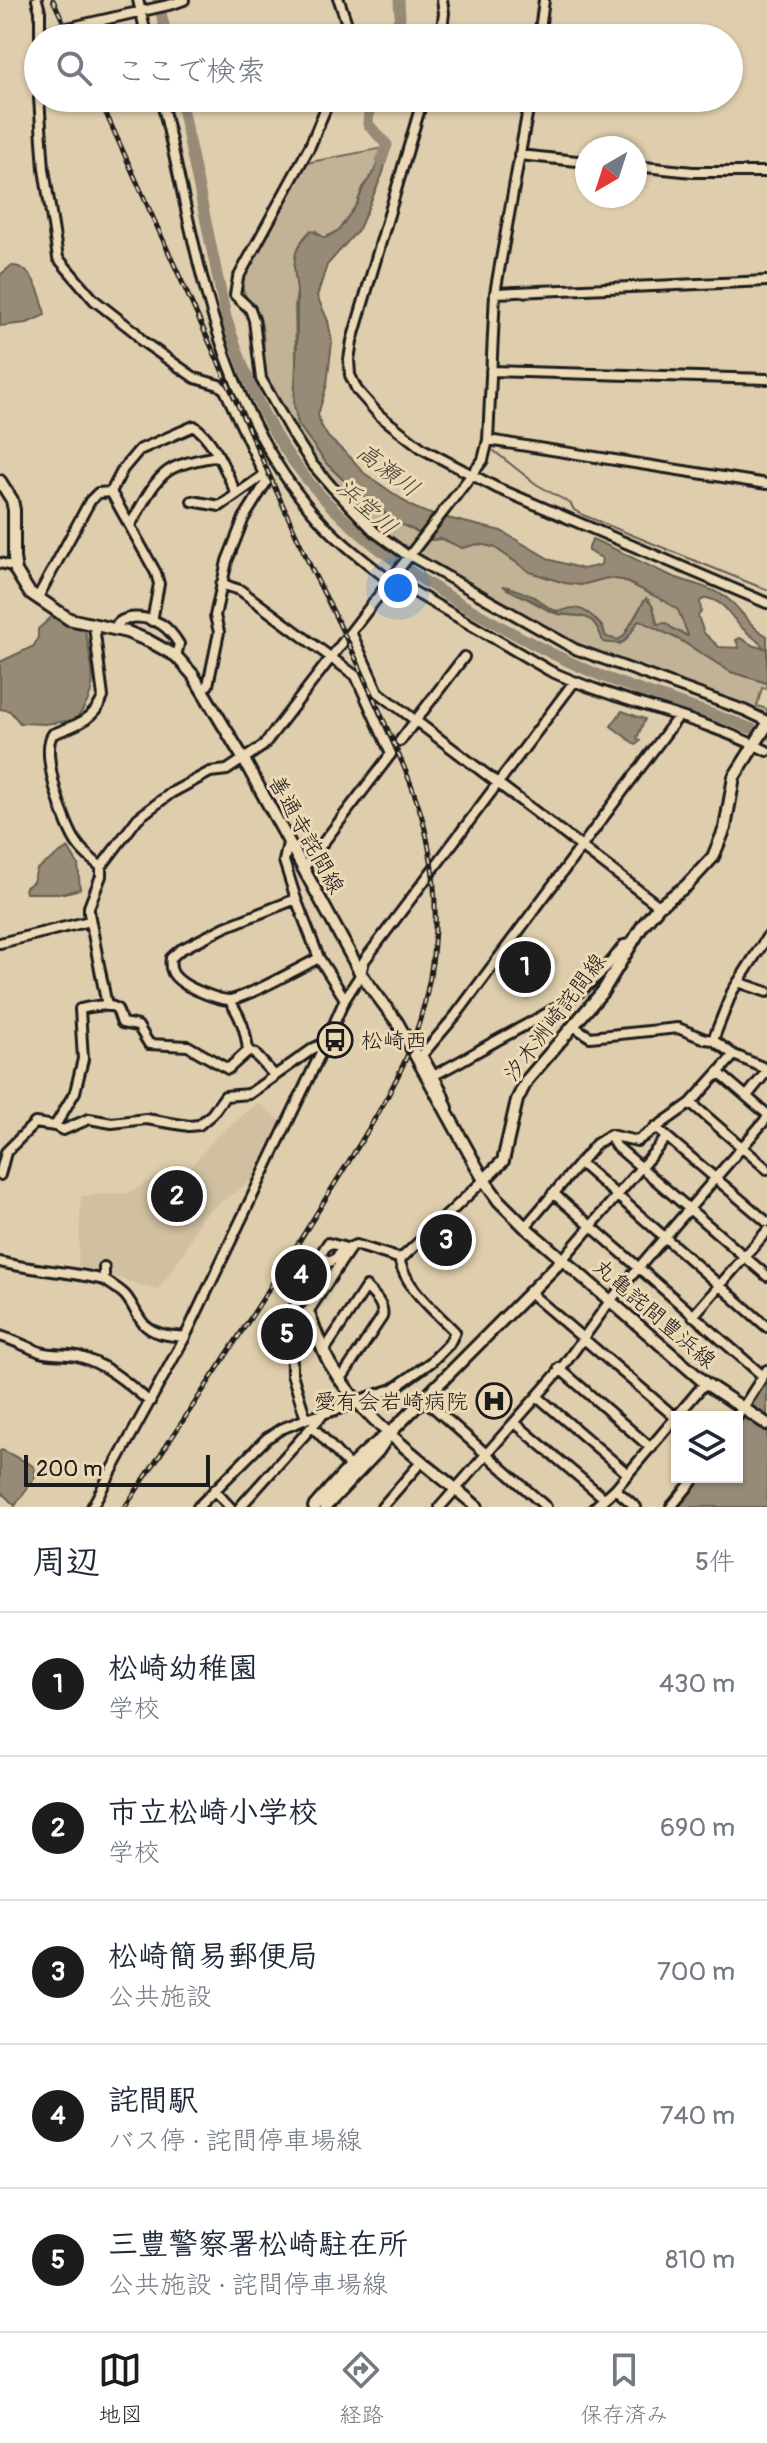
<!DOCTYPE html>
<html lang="ja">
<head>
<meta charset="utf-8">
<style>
  :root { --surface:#fff; --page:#f6f6f7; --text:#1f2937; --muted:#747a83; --line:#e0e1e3; --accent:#1c1c1c }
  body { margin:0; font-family:Pangolin,"Klee One",sans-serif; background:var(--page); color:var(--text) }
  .controls { position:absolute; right:24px; bottom:24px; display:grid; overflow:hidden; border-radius:0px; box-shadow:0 2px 6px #0004 }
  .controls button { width:72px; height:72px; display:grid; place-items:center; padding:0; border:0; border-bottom:2px solid var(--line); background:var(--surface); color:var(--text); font:40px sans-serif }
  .compass { position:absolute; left:575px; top:136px; width:72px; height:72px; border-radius:50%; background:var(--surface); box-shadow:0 2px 6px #0004; rotate:219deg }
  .scale { position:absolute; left:24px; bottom:20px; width:186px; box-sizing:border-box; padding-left:8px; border:4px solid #1c1c1c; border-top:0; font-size:22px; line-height:28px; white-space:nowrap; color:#1c1c1c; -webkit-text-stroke:6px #ecd9b6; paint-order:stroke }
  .you { position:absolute; left:398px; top:588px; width:28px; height:28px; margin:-20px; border:6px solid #fff; border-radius:50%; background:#1a73e8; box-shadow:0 0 0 12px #1a73e833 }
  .badge { display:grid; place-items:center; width:52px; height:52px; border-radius:50%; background:var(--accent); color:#fff; font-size:26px; font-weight:700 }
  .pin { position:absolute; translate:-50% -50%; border:4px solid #fff; box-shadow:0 2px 8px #0006 }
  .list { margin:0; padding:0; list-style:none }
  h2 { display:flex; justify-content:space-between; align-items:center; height:104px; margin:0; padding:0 32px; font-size:34px }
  h2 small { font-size:26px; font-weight:400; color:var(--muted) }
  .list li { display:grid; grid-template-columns:52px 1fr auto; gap:24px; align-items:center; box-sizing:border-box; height:144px; padding:0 32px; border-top:2px solid var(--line) }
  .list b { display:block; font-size:30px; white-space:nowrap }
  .list p { margin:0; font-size:26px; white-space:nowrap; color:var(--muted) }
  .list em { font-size:26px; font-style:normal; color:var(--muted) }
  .icon { flex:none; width:44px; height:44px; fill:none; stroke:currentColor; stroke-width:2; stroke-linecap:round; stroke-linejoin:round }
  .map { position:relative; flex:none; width:767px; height:1507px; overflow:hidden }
  .search { position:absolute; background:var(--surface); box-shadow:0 2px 6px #0004; left:24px; right:24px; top:24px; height:88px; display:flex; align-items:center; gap:20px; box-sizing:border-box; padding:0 28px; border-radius:44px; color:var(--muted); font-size:30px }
  .sheet { height:824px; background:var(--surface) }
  nav { display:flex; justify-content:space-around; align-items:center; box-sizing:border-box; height:112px; border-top:2px solid var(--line); background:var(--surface); font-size:22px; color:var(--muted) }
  nav a { display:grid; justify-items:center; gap:4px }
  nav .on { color:var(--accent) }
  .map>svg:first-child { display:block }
  .built { fill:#d0c0a1 }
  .green { fill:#c2b397; stroke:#6f685a; stroke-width:2 }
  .water { fill:#978b77; stroke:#665f53; stroke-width:2; fill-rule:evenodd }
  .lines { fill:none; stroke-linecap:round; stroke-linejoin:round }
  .stream { stroke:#665f53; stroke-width:2 }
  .river { stroke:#978b77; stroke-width:11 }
  .minor-casing { stroke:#1c1c1c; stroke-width:14 }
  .major-casing { stroke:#1c1c1c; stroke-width:16 }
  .minor { stroke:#ecd9b6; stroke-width:8 }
  .major { stroke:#ecd9b6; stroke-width:10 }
  .rail-casing { stroke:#1c1c1c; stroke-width:5 }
  .rail { stroke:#ecd9b6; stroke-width:2; stroke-dasharray:6; stroke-linecap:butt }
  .labels { text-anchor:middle; stroke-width:6; stroke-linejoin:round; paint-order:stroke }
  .street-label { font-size:22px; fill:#1c1c1c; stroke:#ecd9b6 }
  .poi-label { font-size:22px; fill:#1c1c1c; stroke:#ecd9b6; text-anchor:start }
  .water-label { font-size:24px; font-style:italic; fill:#4d4840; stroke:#ecd9b6 }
</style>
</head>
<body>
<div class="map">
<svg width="767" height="1507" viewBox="0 0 767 1507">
  <rect width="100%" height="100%" fill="#dfcead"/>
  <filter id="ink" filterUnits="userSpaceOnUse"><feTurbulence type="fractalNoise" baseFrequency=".0125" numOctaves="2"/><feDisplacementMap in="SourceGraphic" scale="16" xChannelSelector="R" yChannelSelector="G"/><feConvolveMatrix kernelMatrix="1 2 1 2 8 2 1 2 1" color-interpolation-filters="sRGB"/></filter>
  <g filter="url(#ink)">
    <path class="built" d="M522,931l38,29 -33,42 -37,-28z
      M258,1103l22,17 -28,60 -50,36 -16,33 -28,41 -80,-24 3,-70 46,-3 31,-17 26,-2 32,-37z"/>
    <path class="green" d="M383,148l-8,22 -12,18 -6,16 -18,26 -15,8 -8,-7 -19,61 -2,13 2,114 30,45 32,31 41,29 15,6 10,7 6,3 12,-1 19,9 16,-4 16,3 36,25 35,11 16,2 26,-7 16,2 42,21 14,10 10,25 -32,-12 -2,-11 -6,-13 -5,1 -20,35 -6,4 -12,-3 -3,-10 -9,-9 -28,-7 -14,-1 -19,-13 -25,-10 -1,2c15,6 27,14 41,21 24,14 44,-9 55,32l17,2 5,-3 14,-21 41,20 51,32 36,11v6l-5,-1 -5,18 10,3v16l-192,-71 -93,-51 -69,-44 -4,2 -32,-22 5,-7c-40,-35 -71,-74 -98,-120 -6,-10 -15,-21 -18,-33 -5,-19 1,-43 -6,-61 -6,-17 -16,-17 -20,-38l66,-117z"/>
    <path class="water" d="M383,148l6,1 -6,24 -24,56 -32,36 -10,31 11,25 4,21 -5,42 -9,31 3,10 7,12 23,21 13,15 49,34 14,6 74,18 50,29 32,9 18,-4 1,-7 -14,-7 4,-12c25,10 49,24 75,35 17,8 37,11 53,20 20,10 27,32 47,42v47l-36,-11 -51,-32 -41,-20c-13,19 -11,26 -36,22 -11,-40 -31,-19 -55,-32 -6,-3 -10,-8 -16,-10 -10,-5 -20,-7 -29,-14 10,2 22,7 31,11 7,4 14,12 22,14 8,2 11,-4 18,-3 15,1 28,16 32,29l12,3 6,-4 22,-38 7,9 4,17 9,-1 7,6 14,7 1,-1 -10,-25 -13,-9 -42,-21 -16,-2 -26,7 -16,-2 -35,-11 -36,-25 -16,-3 -16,4 -22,-10 -9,2 -6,-3 -11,-7 -14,-6 -41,-29 -32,-31 -29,-40 -4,-19 3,-63v-50l-3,-25 2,-15 7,-13 8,-9 14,8 14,-8 18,-26 6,-16 12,-18zM706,598c18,3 23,16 34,28 8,8 18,14 24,22l-10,-2 -14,-8 -4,2 3,8 -20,-1 -15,-14 -6,-17 3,-4 -1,-11z
      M11,266c22,-1 31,31 34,49l-18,8 -27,3v-51z
      M55,614l30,15c6,39 18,58 -10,91l-30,4 -25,-1 -10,-12 -10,-2v-47l34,-16 4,-9v-8z
      M622,711l23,8 -8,19 3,3 -4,4 -25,-19z
      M68,848l10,16 2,25 -15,4h-39l-1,-5 8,-6 4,-13z
      M163,1184l12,10 -15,17 -11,-8z
      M767,1376v40l-18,-11z
      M744,1415l23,14v78h-91l24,-30h37v-51z
      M2,1450l28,14 4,3 2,8 -21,31 -15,-15v-40z"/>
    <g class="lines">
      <path class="stream" d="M494,451l42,33 35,20 3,6 9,5 184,75"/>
      <path class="river" d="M158,0l9,38
        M391,38l9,-21 -1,-17
        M180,98l46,219c14,43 29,84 52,122 51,83 132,137 215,183 37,21 75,41 114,56 53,21 108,34 160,57
        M370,98l-2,26 19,21 -6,16"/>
      <defs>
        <path id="minor" d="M37,0l3,11v26
          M138,0l9,38
          M339,0l7,21 -1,17
          M41,34l132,-30 11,-4
          M441,38l3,-25 -2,-13
          M539,38l5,-38
          M39,98l5,71 14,89 36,42 41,32 7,9 53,37 24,7 6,5 42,91 -23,37 -17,43 -12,55 4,16 -11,53 -7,3
          M161,98c35,143 53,305 156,419 21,24 48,44 73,64
          M330,98l-20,48 -72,132 -3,17 15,14 4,11 7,59 29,51 22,34 20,23 43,45 33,24
          M423,98l-71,243 -3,19 1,15 7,15 22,25 44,34 74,39 270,115
          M519,155l68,7
          M635,166l58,6h74
          M495,293l272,-12
          M491,371l276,8
          M488,440l279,44
          M111,492l12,-23 16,-19 55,-24c20,14 31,43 41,65
          M111,492l45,81 3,11 -7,37
          M192,501l28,5 44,-31
          M130,525c12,-18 23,-47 43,-57 13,-7 30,-9 44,-12
          M409,555l166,94 169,61 23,11
          M0,563l15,4
          M392,579l158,92c70,32 148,45 217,80
          M221,584l19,6 116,86 35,78 -88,115
          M38,597l52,-96 8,-8 13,-1
          M94,626l9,71c-9,24 -28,28 -50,37 -14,17 12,95 26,112 6,8 15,15 22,21
          M114,629c8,-16 32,-13 47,-5 8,5 13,12 18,20l-3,12
          M351,632l27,60 281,214
          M400,741l64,-84
          M288,843l-4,18 12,38 23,59 26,41
          M296,899l-71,28 -45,23 -9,8c-2,12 2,18 12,25 9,6 35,17 46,17 13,0 74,-34 90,-42
          M0,943l90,-22
          M738,982l29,10
          M230,1001c11,16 16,30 18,50l6,2 20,22
          M107,1006l-18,-93v-6l12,-31v-9l37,-49 33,-25 39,-21 17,-2 36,-24 220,-286 5,-20 7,-147 35,-195
          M573,1026l17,11 88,-9 27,11 8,1 21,15 33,14
          M713,1040l19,-48 35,-55
          M719,1073l48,41
          M434,1075c21,-10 40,-22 60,-33 56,-31 91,-43 130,-97l7,-1
          M747,1096l20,-25
          M691,1103l76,66
          M448,1108l-7,-19 -19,-34 34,-40 222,-298
          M55,1126l20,-34 8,-33 -3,-50c10,-2 29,-7 37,0 1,2 4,12 5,14l16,3 11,18 39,2 40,23 20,-18
          M655,1127l112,95
          M610,1135l5,10 152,131
          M580,1163l187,164
          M0,1175l6,-23 29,-29 20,3 8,4 26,-11 23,4 34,-4 43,7 10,-1 13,-11 13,-18 24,-2 65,-46 12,-6
          M553,1193l210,183
          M525,1227l71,-83 14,-9 27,6 54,-38 43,-48
          M320,1256l10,6 7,-5 5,-10
          M562,1260l105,-123
          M0,1262c35,9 70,9 104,18
          M104,1267v13c8,5 15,9 21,15 13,15 13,32 34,38 8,3 18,3 26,4
          M312,1268l16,-25 22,6
          M309,1274l16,11
          M529,1292l147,126
          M296,1305l-5,9 1,60 14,45
          M308,1312l43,-65 5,-2 42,13 6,-2 80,-76
          M693,1316l74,-85
          M0,1336c14,4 27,11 40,16 12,4 25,1 37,4 30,8 50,27 73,46
          M324,1351l42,-64c8,8 19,18 16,30l-41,62
          M559,1368l92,80
          M537,1396l91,78
          M424,1399l122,108
          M737,1417l30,-47
          M515,1423l89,75
          M313,1427l37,40
          M615,1489l21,18
          M214,1490l16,17
          M92,1507l93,-170 141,-295 19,-43 16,-25 3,-13 210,-279
          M198,1507l69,-69 14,-9 25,-10 53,-16 4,-4 30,-10 38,-27 18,-18 6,-12c-20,-21 -50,-44 -56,-74
          M240,1507l84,-94
          M382,1507l40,-46
          M440,1507l121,-138 49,-68 157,-183
          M595,1507l20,-18 90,-106
          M671,1507l25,-30"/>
        <path id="major" d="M0,481l12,19 2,10v48l2,13 13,21 40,27 58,13 22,9 27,15 17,19 50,83 118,216 36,48 87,158 15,21 26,26 180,156 62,41
          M484,1180l19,-19 14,-61 10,-20 76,-89 40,-66 16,-19 27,-20 27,-29 12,-29 9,-51 33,-52
          M308,1312c7,17 13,36 22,52 34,59 97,99 147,143
          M314,1507c22,-25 44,-52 72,-71
          M325,1507l53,-56 12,-18 172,-173"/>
      </defs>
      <use href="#minor" class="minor-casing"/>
      <use href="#major" class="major-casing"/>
      <use href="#minor" class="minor"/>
      <use href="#major" class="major"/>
      <defs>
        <path id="rail" d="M53,0l18,38
          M99,98l214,474c25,48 48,97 70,147 18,41 37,80 45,124 12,59 9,122 -9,180 -19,63 -59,119 -93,175 -64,105 -132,207 -201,309"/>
      </defs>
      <use href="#rail" class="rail-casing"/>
      <use href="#rail" class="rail"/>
    </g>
  </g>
  <defs>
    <symbol id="bus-ring" viewBox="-11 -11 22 22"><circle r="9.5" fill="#ecd9b6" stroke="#1c1c1c" stroke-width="1.5"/><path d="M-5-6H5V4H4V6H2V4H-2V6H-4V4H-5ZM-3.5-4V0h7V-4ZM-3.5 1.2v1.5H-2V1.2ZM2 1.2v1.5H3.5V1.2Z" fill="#1c1c1c"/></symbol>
    <symbol id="hospital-ring" viewBox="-11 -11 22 22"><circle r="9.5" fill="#ecd9b6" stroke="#1c1c1c" stroke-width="1.5"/><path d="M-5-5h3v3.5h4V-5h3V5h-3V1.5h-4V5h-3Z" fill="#1c1c1c"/></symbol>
  </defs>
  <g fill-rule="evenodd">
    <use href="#bus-ring" x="315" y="1020" width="40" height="40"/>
    <use href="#hospital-ring" x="474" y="1381" width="40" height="40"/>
  </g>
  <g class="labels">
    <g class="street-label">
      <text transform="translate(307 834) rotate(61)" y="8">善通寺詫間線</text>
      <text transform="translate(554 1017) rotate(-53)" y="8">汐木洲崎詫間線</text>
      <text transform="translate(655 1313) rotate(41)" y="8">丸亀詫間豊浜線</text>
    </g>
    <g class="poi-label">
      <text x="361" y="1048">松崎西</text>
      <text x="468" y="1409" text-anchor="end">愛有会岩崎病院</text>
    </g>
    <g class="water-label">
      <text transform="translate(388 470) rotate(37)" y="8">高瀬川</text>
      <text transform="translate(367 507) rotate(42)" y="8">浜堂川</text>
    </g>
  </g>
</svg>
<div class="controls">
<button><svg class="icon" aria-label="layers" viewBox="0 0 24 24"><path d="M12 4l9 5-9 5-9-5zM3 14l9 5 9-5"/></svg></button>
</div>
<svg class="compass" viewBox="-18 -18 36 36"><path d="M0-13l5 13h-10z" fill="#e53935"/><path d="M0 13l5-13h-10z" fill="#747a83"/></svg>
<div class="scale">200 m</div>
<div class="you"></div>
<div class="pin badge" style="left:525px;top:967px">1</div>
<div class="pin badge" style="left:177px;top:1196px">2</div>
<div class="pin badge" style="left:446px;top:1240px">3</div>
<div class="pin badge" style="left:301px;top:1275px">4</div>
<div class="pin badge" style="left:287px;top:1334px">5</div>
<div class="search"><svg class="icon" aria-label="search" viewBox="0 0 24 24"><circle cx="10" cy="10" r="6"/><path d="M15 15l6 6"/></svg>ここで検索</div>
</div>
<section class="sheet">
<h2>周辺<small>5件</small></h2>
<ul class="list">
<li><span class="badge">1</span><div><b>松崎幼稚園</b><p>学校</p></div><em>430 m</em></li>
<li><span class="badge">2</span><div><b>市立松崎小学校</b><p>学校</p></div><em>690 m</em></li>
<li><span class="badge">3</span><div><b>松崎簡易郵便局</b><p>公共施設</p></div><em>700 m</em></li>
<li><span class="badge">4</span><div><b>詫間駅</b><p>バス停 · 詫間停車場線</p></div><em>740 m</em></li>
<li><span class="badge">5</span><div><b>三豊警察署松崎駐在所</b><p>公共施設 · 詫間停車場線</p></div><em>810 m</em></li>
</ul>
</section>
<nav>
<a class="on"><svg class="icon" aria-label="map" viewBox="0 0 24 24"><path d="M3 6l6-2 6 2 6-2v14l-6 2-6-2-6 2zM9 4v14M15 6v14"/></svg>地図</a>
<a><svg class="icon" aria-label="directions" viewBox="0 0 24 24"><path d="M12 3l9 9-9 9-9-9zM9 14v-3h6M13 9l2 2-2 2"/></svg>経路</a>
<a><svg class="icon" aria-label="saved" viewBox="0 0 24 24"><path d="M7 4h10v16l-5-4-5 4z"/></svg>保存済み</a>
</nav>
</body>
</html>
